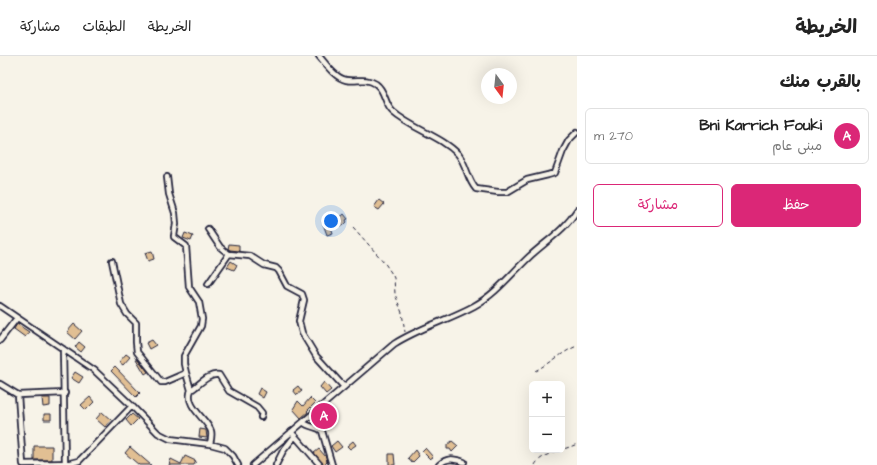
<!DOCTYPE html>
<html lang="ar">
<head>
<meta charset="utf-8">
<style>
  :root { --surface:#fff; --page:#f2f2f2; --text:#222; --muted:#767676; --line:#e0e0e0; --accent:#db2777 }
  body { margin:0; font-family:"Architects Daughter","Playpen Sans Arabic",sans-serif; background:var(--page); color:var(--text); direction:rtl }
  .controls { position:absolute; right:12px; bottom:12px; display:grid; overflow:hidden; border-radius:6px; box-shadow:0 4px 16px #0002 }
  .controls button { width:36px; height:36px; display:grid; place-items:center; padding:0; border:0; border-bottom:1px solid var(--line); background:var(--surface); color:var(--text); font:20px sans-serif }
  .compass { position:absolute; left:481px; top:12px; width:36px; height:36px; border-radius:50%; background:var(--surface); box-shadow:0 4px 16px #0002; rotate:165deg }
  .you { position:absolute; left:331px; top:165px; width:14px; height:14px; margin:-10px; border:3px solid #fff; border-radius:50%; background:#1a73e8; box-shadow:0 0 0 6px #1a73e833 }
  .badge { display:grid; place-items:center; width:26px; height:26px; border-radius:50%; background:var(--accent); color:#fff; font-size:13px; font-weight:700 }
  .pin { position:absolute; translate:-50% -50%; border:2px solid #fff; box-shadow:0 1px 4px #0006 }
  .list { margin:0; padding:0; list-style:none }
  h2 { display:flex; justify-content:space-between; align-items:center; height:52px; margin:0; padding:0 16px; font-size:17px }
  h2 small { font-size:13px; font-weight:400; color:var(--muted) }
  .list li { display:grid; grid-template-columns:26px 1fr auto; gap:12px; align-items:center; box-sizing:border-box; height:56px; margin:0 8px 8px; padding:0 8px; border:1px solid var(--line); border-radius:6px }
  .list b { display:block; font-size:15px; white-space:nowrap }
  .list p { margin:0; font-size:13px; white-space:nowrap; color:var(--muted) }
  .list em { font-size:13px; font-style:normal; color:var(--muted) }
  .actions { display:flex; gap:8px; padding:12px 16px }
  .actions a { flex:1; padding:9px 0; border:1px solid var(--accent); border-radius:6px; text-align:center; font-size:14px; color:var(--accent) }
  .actions .main { background:var(--accent); color:#fff }
  .map { position:relative; flex:none; width:577px; height:409px; overflow:hidden; direction:ltr }
  header { display:flex; align-items:center; gap:24px; box-sizing:border-box; height:56px; padding:0 20px; background:var(--surface); border-bottom:1px solid var(--line) }
  header strong { font-size:19px }
  nav { display:flex; gap:22px; margin-inline-start:auto; font-size:14px }
  main { display:flex }
  aside { flex:1; background:var(--surface) }
  .map>svg:first-child { display:block }
  .building { fill:#e1bf93; stroke:#22223b }
  .lines { fill:none; stroke-linecap:round; stroke-linejoin:round }
  .street-casing { stroke:#22223b; stroke-width:8 }
  .path { stroke:#22223b; stroke-width:1; stroke-dasharray:4 3; stroke-linecap:butt }
  .street { stroke:#f7f3e8; stroke-width:4.5 }
</style>
</head>
<body>
<header>
<strong>الخريطة</strong>
<nav><a>الخريطة</a><a>الطبقات</a><a>مشاركة</a></nav>
</header>
<main>
<aside>
<h2>بالقرب منك<small></small></h2>
<ul class="list">
<li><span class="badge">A</span><div><b>Bni Karrich Fouki</b><p>مبنى عام</p></div><em>270 m</em></li>
</ul>
<div class="actions"><a class="main">حفظ</a><a>مشاركة</a></div>
</aside>
<div class="map">
<svg width="577" height="409" viewBox="0 0 577 409">
  <rect width="100%" height="100%" fill="#f7f3e8"/>
  <filter id="ink" filterUnits="userSpaceOnUse"><feTurbulence type="fractalNoise" baseFrequency=".025" numOctaves="2"/><feDisplacementMap in="SourceGraphic" scale="8" xChannelSelector="R" yChannelSelector="G"/><feConvolveMatrix kernelMatrix="1 2 1 2 8 2 1 2 1" color-interpolation-filters="sRGB"/></filter>
  <g filter="url(#ink)">
    <path class="building" d="M379,144l5,4 -5,6 -5,-3z
      M344,158l4,5 -2,1 1,2 -5,5 -6,-6z
      M328,162l5,15 -6,2 -5,-14z
      M185,177l8,3 -2,5 -8,-3z
      M229,188l10,1v6l-9,-1 -2,-1z
      M152,195l2,8 -6,2 -3,-8z
      M231,205l6,4 -3,5 -7,-3z
      M17,268l12,8 -4,5 -11,-8z
      M74,268l8,7 -7,8 -8,-7z
      M152,284l4,5 -7,4 -3,-6z
      M79,286l6,5 -4,5 -6,-5z
      M126,298l4,3 -7,8 -4,-3z
      M136,303h2l10,13 -3,2z
      M115,311l25,26 -4,4 -25,-26z
      M75,316l8,5 -4,6 -8,-5z
      M324,326l7,8 -5,4 -6,-7z
      M298,330l4,5 -5,4 -4,-5z
      M260,332l6,4 -3,6 -6,-4z
      M90,341l4,5 -8,8 -5,-5z
      M42,342h8v8l-7,1z
      M310,342l5,5 -8,8 1,1 -7,6 -8,-9 5,-8 5,5z
      M102,356l9,8 -6,7 -9,-8z
      M324,356v1l3,-1 4,6 -2,1 1,1 -6,5 -1,-1 -3,1 -4,-5z
      M44,358h7v6h-7z
      M132,358l6,5 -7,7 -5,-6z
      M200,373l6,1 1,8 -8,-1z
      M337,385l5,6 -7,5 -4,-6z
      M353,385l3,4 -6,4 -3,-3z
      M452,385l6,5 -6,6 -2,-3h-3v-4z
      M34,390h18v14h-18z
      M130,391l21,18h-12l-14,-12z
      M425,392l8,9 -3,2 -8,-8z
      M319,393l7,8 1,5 -3,3 -10,-12z
      M415,394l4,6 -7,7 -4,-5z
      M389,398h5l1,11h-6z
      M185,400l11,5 -2,4h-25l2,-6 10,5z"/>
    <g class="lines">
      <defs>
        <path id="street" d="M319,0c7,8 16,22 27,24 12,2 19,-3 30,4 10,7 8,20 17,28 19,17 48,24 65,42 9,11 9,25 18,35l22,3h9l20,-12 21,-5 7,-2 8,-22 6,-11 8,-8
          M167,121l2,17 6,19 1,11 -2,12v1l12,9 3,41 10,15 3,17 -1,7 -17,30v8l2,9
          M208,173l12,18 5,4 4,3 21,2 14,9 12,3 3,3 8,15 15,8 2,6 -5,21 3,12 14,23 28,31
          M112,205l9,43 6,10 9,9v19l1,10 24,30h4l21,-9 5,17c8,-5 18,-17 28,-15l10,16 28,16 5,6 -1,4
          M208,228l21,-30
          M0,250l94,64 38,36 26,27 12,6 40,5 15,4 8,8 5,9
          M0,284l17,-22
          M63,293l2,115
          M0,328l18,11 47,-2
          M191,334c-7,16 16,29 20,41 1,4 0,9 -1,13
          M18,339l5,69 48,-1 8,-2 53,-55
          M303,366c6,6 14,4 19,9l10,34
          M295,380l25,29
          M253,409l141,-121c25,-16 54,-24 80,-38 22,-12 37,-32 55,-49 16,-15 36,-27 48,-47
          M276,409l7,-14 12,-15 -4,-4
          M439,409c8,-8 15,-6 25,-3"/>
      </defs>
      <use href="#street" class="street-casing"/>
      <path class="path" d="M353,171l31,35 8,12 2,4 1,16 7,19 3,19
        M536,315c15,-8 26,-19 41,-25
        M535,409c6,-12 30,-15 42,-21"/>
      <use href="#street" class="street"/>
    </g>
  </g>
</svg>
<div class="controls">
<button>+</button>
<button>−</button>
</div>
<svg class="compass" viewBox="-18 -18 36 36"><path d="M0-13l5 13h-10z" fill="#e53935"/><path d="M0 13l5-13h-10z" fill="#767676"/></svg>
<div class="you"></div>
<div class="pin badge" style="left:324px;top:360px">A</div>
</div>
</main>
</body>
</html>
